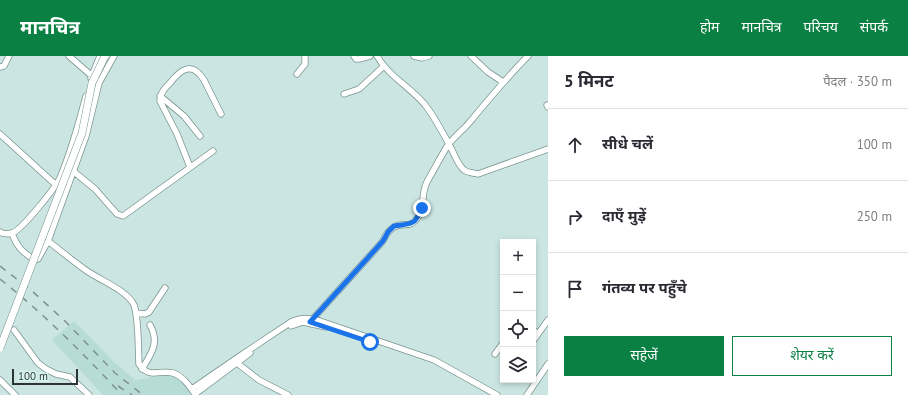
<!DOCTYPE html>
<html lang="hi">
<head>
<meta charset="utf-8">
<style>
  :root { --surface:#fff; --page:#f7f7f7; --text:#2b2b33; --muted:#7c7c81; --line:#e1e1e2; --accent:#0b8043 }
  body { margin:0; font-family:"PT Sans","Noto Sans Devanagari",sans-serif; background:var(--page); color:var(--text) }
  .controls { position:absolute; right:12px; bottom:12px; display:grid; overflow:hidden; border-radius:0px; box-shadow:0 2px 6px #0003 }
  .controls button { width:36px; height:36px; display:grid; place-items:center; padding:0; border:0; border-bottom:1px solid var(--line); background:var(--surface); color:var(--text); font:20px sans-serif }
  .scale { position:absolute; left:12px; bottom:10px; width:66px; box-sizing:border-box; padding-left:4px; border:2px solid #2b3634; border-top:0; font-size:11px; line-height:14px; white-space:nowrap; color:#2b3634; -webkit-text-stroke:3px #d8f4ef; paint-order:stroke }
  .stop { position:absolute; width:12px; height:12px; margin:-9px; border:3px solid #1a73e8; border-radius:50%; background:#fff }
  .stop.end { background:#1a73e8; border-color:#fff; box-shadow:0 1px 4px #0008 }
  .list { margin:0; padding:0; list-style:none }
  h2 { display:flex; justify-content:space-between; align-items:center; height:52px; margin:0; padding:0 16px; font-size:17px }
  h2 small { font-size:13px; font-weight:400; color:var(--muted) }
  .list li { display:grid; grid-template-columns:26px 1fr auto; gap:12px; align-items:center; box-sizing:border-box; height:72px; padding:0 16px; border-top:1px solid var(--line) }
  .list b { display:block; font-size:15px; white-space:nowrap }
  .list em { font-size:13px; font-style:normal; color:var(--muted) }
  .actions { display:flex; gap:8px; padding:12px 16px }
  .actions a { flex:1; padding:9px 0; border:1px solid var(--accent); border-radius:0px; text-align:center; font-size:14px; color:var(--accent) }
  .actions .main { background:var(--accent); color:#fff }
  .icon { flex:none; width:22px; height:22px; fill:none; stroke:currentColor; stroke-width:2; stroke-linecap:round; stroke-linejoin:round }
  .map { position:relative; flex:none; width:548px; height:339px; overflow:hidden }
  header { display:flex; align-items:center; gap:24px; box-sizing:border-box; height:56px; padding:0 20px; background:var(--accent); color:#fff }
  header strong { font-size:19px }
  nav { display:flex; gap:22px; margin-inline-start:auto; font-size:14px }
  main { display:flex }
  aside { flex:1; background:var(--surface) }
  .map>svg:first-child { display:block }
  .built { fill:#b7dcd6 }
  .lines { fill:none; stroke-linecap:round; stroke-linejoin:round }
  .minor-casing { stroke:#79938e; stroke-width:7 }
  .minor { stroke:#fff; stroke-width:5.5 }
  .rail { stroke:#7e918e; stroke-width:1.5; stroke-dasharray:7 7; stroke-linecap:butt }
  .major-bridge-casing { stroke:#79938e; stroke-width:8; stroke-linecap:butt }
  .major-bridge { stroke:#fff; stroke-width:7 }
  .route { stroke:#1a73e8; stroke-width:5 }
</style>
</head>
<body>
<header>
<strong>मानचित्र</strong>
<nav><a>होम</a><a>मानचित्र</a><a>परिचय</a><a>संपर्क</a></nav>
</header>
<main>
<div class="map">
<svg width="548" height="339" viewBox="0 0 548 339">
  <rect width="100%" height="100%" fill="#cbe6e2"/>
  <path class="built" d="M74,265l41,42 20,17 35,-6 8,4 14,17h-89l-51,-55z"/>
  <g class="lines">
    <defs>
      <path id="minor" d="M69,0l23,20
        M114,0l-15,27 -13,53 -38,105c13,10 26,21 39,30 13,9 41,20 47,34 5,14 4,43 5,59 11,16 20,5 34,9 10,3 17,14 23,22
        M354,0l2,3h3l11,-3
        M377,0c12,21 34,31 49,50 9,12 17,27 24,40 4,7 7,18 14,24 4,3 10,3 14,4l70,-25
        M414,0l8,2 7,-2
        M471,0l17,16 15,10
        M0,11l4,-1 5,-10
        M297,18l8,-10v-8
        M91,22l9,-22
        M344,38l15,-5 25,-23
        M160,40l24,20 16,20
        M547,49l1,2
        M0,78l56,51
        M190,111l-13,-33 -17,-33c0,-8 5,-13 10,-18 11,-14 22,-22 34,-3l17,34
        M73,115l22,18 22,25 6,2 90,-65
        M0,176c3,2 8,2 12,1 10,-3 43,-45 48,-55 11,-26 19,-55 26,-82
        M12,177c5,14 10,19 23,27l3,-1 10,-18
        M136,257l9,1 4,-2 16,-24
        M310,266l73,-81c2,-5 6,-11 11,-14 9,-6 16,3 24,-10 8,-12 2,-24 10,-37 7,-12 13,-24 20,-35 6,-8 15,-15 21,-22 19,-23 38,-46 59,-67
        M291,270l12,-4 23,5
        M14,274l24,33 8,6 10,5 14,3 19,18
        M533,274l5,4
        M533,285l15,-21
        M495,298l8,-11
        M237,307l22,17 29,15
        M142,313c9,-15 18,-26 8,-44
        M0,324l15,15
        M192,333l45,-31 54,-36c10,-5 18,-4 29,-1l114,39 63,35
        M195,338l55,-41
        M527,339l21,-31"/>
    </defs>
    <use href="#minor" class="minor-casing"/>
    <use href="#minor" class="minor"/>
    <path class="rail" d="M0,210l31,24 36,33 48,50 28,22
      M0,223c44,35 84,75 122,116
      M118,330l14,9"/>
    <defs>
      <path id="major-bridge" d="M0,292l82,-215 10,-50 13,-27"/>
    </defs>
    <use href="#major-bridge" class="major-bridge-casing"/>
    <use href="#major-bridge" class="major-bridge"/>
  </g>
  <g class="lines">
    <path class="route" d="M370,286l-60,-20 73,-81 5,-9 6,-6c19,-3 20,0 28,-18"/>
  </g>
</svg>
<div class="controls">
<button>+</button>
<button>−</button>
<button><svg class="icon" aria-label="locate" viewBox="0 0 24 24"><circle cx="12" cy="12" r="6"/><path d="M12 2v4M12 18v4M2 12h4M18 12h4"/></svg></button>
<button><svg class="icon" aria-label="layers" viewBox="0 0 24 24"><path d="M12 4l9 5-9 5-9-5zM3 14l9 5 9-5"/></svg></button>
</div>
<div class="scale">100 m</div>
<div class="stop" style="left:370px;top:286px"></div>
<div class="stop end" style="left:422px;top:152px"></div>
</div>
<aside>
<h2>5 मिनट<small>पैदल · 350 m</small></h2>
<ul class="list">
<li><svg class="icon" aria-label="ahead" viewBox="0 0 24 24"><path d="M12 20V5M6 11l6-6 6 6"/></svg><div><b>सीधे चलें</b></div><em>100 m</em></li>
<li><svg class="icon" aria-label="right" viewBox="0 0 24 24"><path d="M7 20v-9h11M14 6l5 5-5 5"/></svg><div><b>दाएँ मुड़ें</b></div><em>250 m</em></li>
<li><svg class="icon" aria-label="arrive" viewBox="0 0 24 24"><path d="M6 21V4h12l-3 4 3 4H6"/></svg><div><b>गंतव्य पर पहुँचे</b></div></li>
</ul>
<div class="actions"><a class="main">सहेजें</a><a>शेयर करें</a></div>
</aside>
</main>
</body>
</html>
